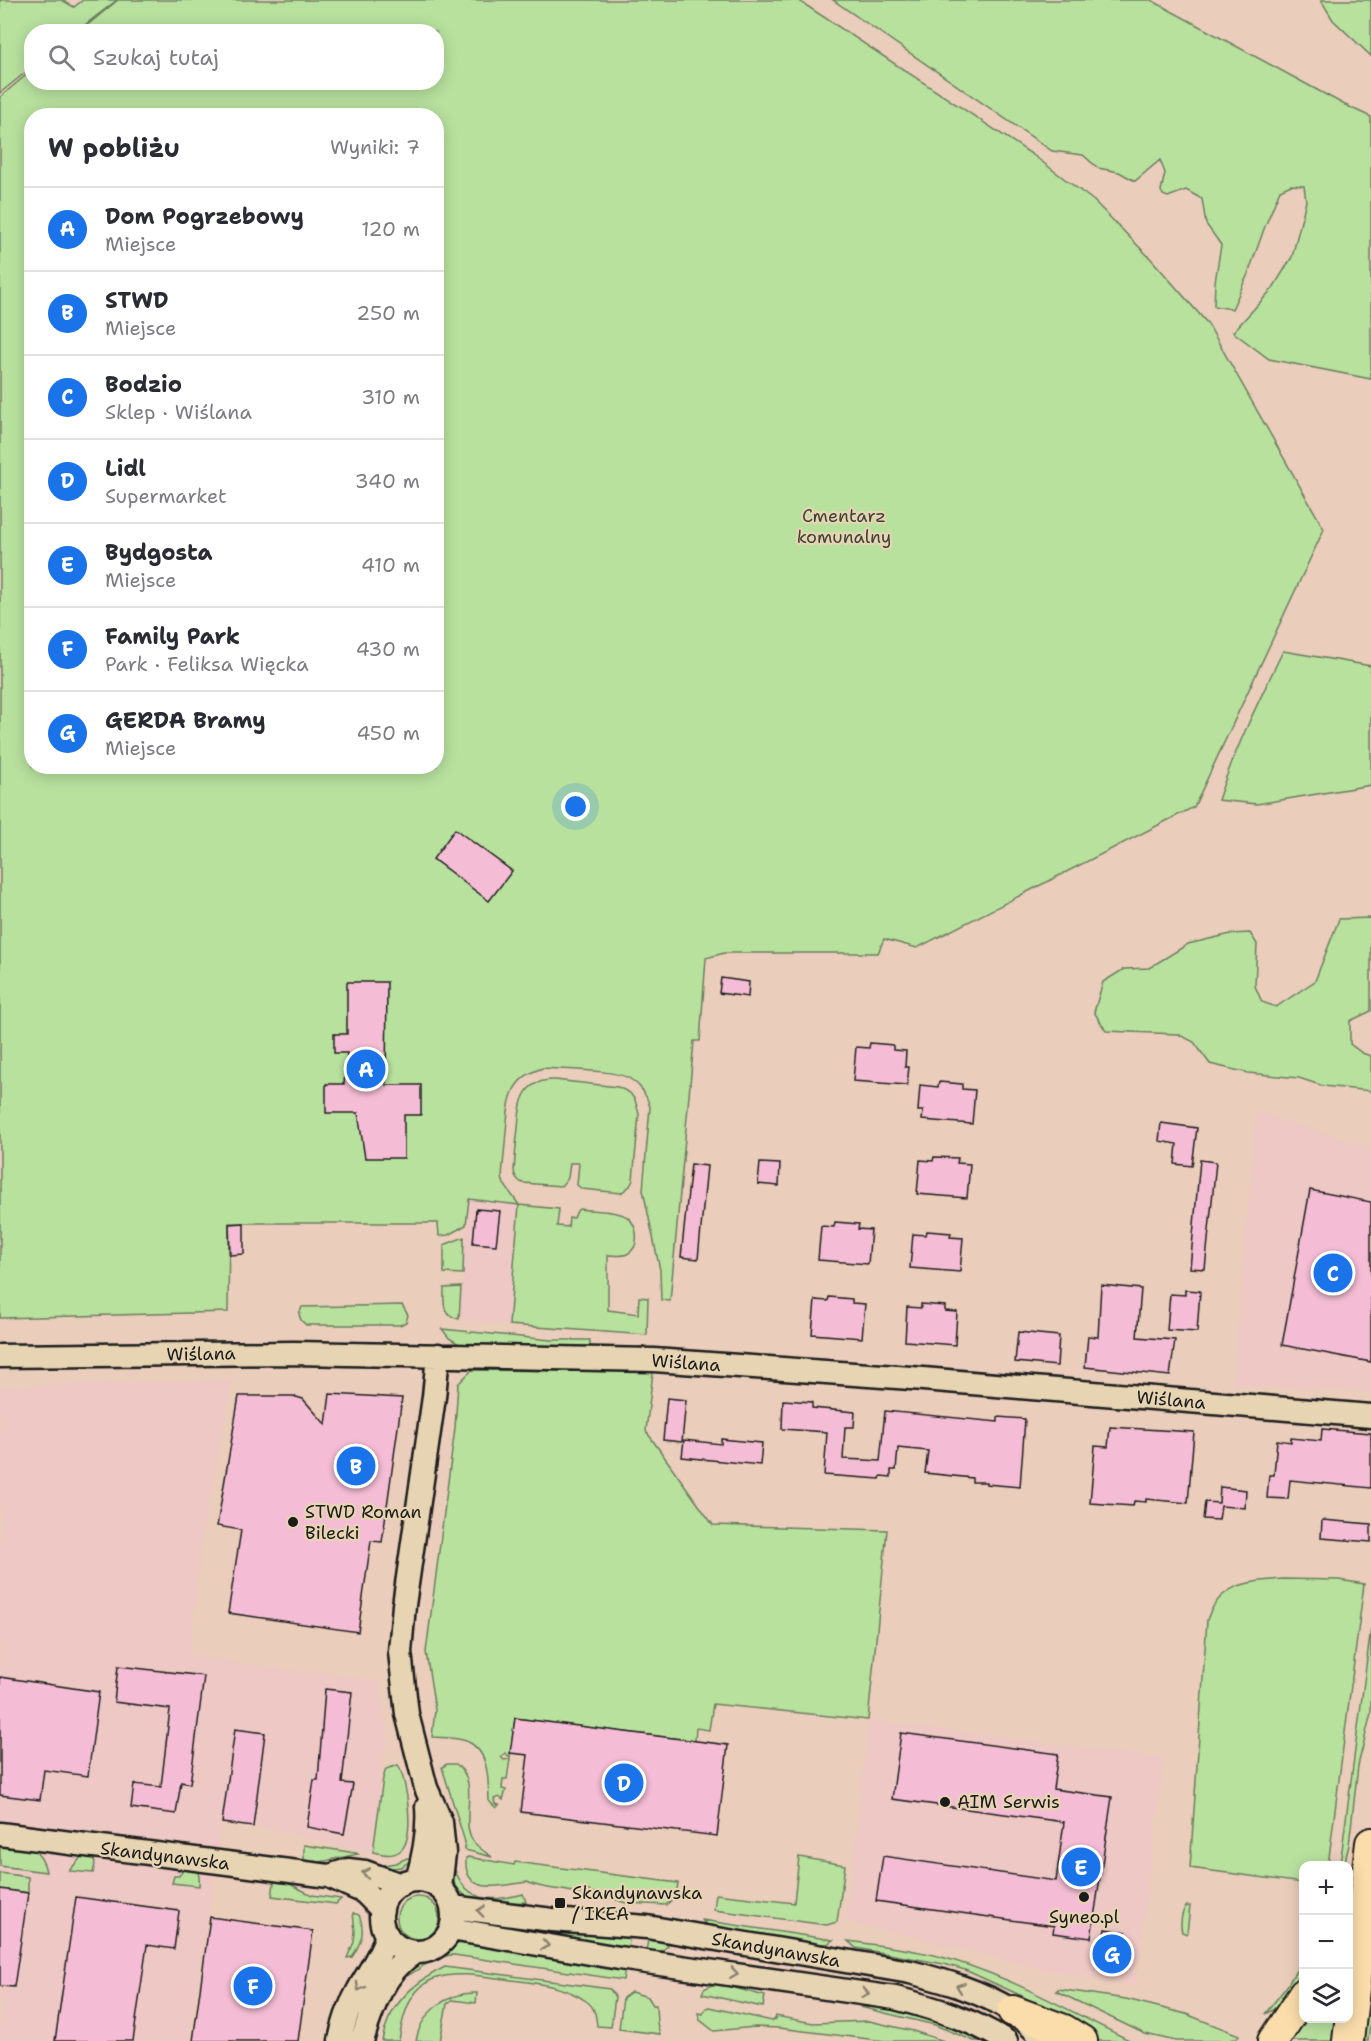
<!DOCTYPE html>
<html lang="pl">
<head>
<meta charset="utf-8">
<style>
  :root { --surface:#fff; --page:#f7f7f7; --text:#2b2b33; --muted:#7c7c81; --line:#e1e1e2; --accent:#1a73e8 }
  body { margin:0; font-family:"Shantell Sans",sans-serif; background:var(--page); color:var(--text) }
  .controls { position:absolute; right:18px; bottom:18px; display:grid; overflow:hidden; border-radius:12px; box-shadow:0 3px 15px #0003 }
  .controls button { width:54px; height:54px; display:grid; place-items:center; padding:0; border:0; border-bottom:2px solid var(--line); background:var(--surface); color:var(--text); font:30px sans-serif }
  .you { position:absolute; left:576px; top:807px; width:21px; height:21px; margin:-15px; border:4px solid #fff; border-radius:50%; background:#1a73e8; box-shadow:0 0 0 9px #1a73e833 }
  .badge { display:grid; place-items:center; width:39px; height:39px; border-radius:50%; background:var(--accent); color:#fff; font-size:20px; font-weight:700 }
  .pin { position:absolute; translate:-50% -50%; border:3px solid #fff; box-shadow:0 2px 6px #0006 }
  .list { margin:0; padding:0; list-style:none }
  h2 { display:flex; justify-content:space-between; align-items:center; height:78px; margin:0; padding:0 24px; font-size:26px }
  h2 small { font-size:20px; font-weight:400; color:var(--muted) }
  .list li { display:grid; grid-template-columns:39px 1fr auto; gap:18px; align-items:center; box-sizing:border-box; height:84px; padding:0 24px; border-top:2px solid var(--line) }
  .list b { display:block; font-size:22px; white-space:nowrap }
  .list p { margin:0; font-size:20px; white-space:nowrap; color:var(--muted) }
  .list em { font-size:20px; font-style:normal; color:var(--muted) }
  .icon { flex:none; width:33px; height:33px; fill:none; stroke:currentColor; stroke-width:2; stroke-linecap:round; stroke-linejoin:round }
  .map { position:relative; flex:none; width:1371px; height:2041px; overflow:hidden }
  .search { position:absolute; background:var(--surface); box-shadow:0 3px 15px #0003; left:24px; top:24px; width:420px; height:66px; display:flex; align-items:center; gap:15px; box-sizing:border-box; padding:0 21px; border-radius:24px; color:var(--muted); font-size:22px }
  .panel { position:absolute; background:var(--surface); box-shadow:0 3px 15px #0003; left:24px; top:108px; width:420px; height:666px; border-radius:24px }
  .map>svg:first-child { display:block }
  .built { fill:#eec8c4 }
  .green { fill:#b8e19e; stroke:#6a7e5d; stroke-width:1.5; fill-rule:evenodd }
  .building { fill:#f5bdd5; stroke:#1c1c1c; stroke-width:1.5 }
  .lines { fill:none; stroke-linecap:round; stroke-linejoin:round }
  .minor-casing { stroke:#1c1c1c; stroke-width:27 }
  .major-casing { stroke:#1c1c1c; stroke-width:34 }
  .minor { stroke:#e7d4b2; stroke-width:22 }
  .major { stroke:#faddab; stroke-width:30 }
  .oneway { stroke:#8c816e }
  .poi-dot { fill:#1c1c1c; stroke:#e7d4b2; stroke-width:2 }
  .labels { text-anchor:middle; stroke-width:4.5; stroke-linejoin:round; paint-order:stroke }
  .park-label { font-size:18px; fill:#3b4336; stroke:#e7d4b2 }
  .street-label { font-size:18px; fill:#1c1c1c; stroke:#e7d4b2 }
  .poi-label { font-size:18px; fill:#1c1c1c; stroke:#e7d4b2; text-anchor:start }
</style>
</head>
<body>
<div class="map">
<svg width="1371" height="2041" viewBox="0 0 1371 2041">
  <rect width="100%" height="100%" fill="#ebcdbc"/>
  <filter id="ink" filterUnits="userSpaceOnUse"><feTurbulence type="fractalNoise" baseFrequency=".0167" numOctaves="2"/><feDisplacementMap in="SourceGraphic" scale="12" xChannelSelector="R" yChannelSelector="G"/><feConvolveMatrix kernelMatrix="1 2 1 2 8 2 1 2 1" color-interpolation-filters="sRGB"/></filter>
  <g filter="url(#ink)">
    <path class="built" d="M1256,1112l115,36v244l-138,-7z
      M469,1199l50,6 -10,120 -50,-6z
      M232,1380l-31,163 -12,112 124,19 1,-3 65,11 8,48 -14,122 -37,-7 -61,-16 -53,-6 -33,218h-189v-654z
      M868,1720l296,39 -29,227 -89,-17 -200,-48 14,-114z"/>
    <path class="green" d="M0,0h62l12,7 9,-7h34l-40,31 -45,1 -1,36 -31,25z
      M118,0h680l235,155 61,46 58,59 56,64 116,205 -130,278 -277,141 -33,-9 -6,14h-154l-18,5 -6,83h-6l-24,260 -9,-1 -1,-30 -17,-80 7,-83c-3,-11 -9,-21 -18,-27 -15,-11 -69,-10 -89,-12 -34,10 -34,33 -37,63 -1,16 -3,31 -4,47l2,6 15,21 40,4 -2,17 11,1 1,-9h5l3,-7 2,-2c12,2 39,1 48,8 11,7 14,31 0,37 -5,3 -13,1 -19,1v55l30,4 1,-17 9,1 -1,37 -138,-10 10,-120 -50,-6 -3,26 -18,10 -9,1 -1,-13h-209l-1,89 -228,6v-1221l31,-26 1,11h404v-50l-356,-1zM32,116h404v650h-404z
      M833,0h318l192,104 28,13v262l-102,-20 -36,-27 40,-44 19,-31 14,-56 -2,-15 -13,-1 -11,5 -16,39 -16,45 -16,35 -18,-3 1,-24 6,-37 -15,-21 -4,-25 -16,-9 -18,7 -5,-2 -2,-4 4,-18 -5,-13 -25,21 -16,-9 -21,-4 -15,-13 -31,-4z
      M1321,0h50v56l-38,-36z
      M1283,651l88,15v119l-114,19 -39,-4c17,-51 41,-100 65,-149z
      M1371,918v93l-21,10v23l12,9 9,3v35l-48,-5 -24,-8 -51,-5 -38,-9 -16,-22 -16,-8 -72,-3 -12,-19 9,-30 21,-13 25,-1 39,-24 43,-10 19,-1 7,11 -2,42 7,16 14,5 39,-26 24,-62z
      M555,1080l63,7 12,6 5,7 4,14 -6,66 -3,6 -9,7 -39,-4 -5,-4 2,-22h-9l-2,15 -7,8 -38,-3c-6,-2 -8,-6 -9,-12 1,-14 2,-28 4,-43 2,-25 4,-49 37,-48z
      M464,1237l-1,37 -19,-1v-28z
      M461,1287l-2,32c-18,-4 -15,-16 -15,-31z
      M402,1305l6,10 -2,7 -6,3h-94l-5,-5 -2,-6 3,-7z
      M442,1329l109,11h39v8l-131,-4 -10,-6z
      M472,1370l181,2 -7,59 67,94 174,5 -19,190 -155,-16 -4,26 -13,-2 -1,13 -180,-23 -5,39 -5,-4 -4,4 3,3 6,-1 -3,20h-4l-1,10 4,1 -3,10 -4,-3 -5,2 1,5 4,1 -3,3 -7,-7c-1,-20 1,-51 -23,-60 -10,-4 -23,-3 -34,-4l3,-27 -9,-58 29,-224 3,-44z
      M1283,1579l56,1 25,4 -36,281 -24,1 -1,17 -113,-15 17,-248c13,-38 43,-38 76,-41z
      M1371,1628v85l-13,53 -9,79 -5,20h-4z
      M447,1764h9c24,17 5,52 15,74 5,9 14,14 21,19l-27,-7v-8l-23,-75z
      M398,1765c9,16 18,73 2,86 -8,6 -18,3 -27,1l10,-74 3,-9z
      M0,1841c23,5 41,4 46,31l-46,-6z
      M304,1845l52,8 2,1 -47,10 -7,-4z
      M83,1855h6c8,5 6,9 4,18l-24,-2z
      M468,1857l46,8 1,-3 163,21 -2,13 -10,9 -40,-2 -37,-12h-6l-3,3c-17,-6 -38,-4 -53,-12 -23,3 -64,16 -61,-24z
      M799,1857l46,8 -8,57 -10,3 -113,-15 2,-16 78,9z
      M407,1858l6,1 -12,8 -20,2 3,-4 12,-2z
      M186,1866c13,1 14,9 13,20l-27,-3 2,-7h5z
      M449,1867l5,1c13,35 37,34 69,26l3,8c-34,1 -69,8 -77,-35z
      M0,1873l28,4v16l-28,-4z
      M275,1877l37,18 29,4 -5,5 -64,-8z
      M397 1918a21 21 0 1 1 42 0a21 21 0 1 1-42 0Z
      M1187,1906h3l-3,28 -5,-2c-2,-7 -1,-21 5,-26z
      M353,1913l6,2c7,16 2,28 -7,42l-5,1 7,-16 1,-11z
      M464,1916l166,17 -2,15 -163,-22z
      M702,1920l131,20 -6,4h-7l-107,-16 -6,-2z
      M1371,1930v85l-3,26h-10z
      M649,1934l18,8 1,4 -7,5 -15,1z
      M465,1941h13l110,23 37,5 -2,11 -169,-25c-17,0 -33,13 -47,21l-6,-3 18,-11 18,-5 15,-11z
      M848,1941c28,4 58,7 86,14 69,17 133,55 197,86h-35l-74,-45 -57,-26 -21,-6 -88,-16z
      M1303,1959c0,22 -18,46 -38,55l22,-28z
      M445,1967l165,22 5,8 -4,30 -14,-1c-1,-10 -2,-19 -11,-25 -21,-15 -50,-18 -75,-21 -62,-9 -102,-16 -112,61h-17c6,-36 32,-59 63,-74z
      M716,1983l49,13 -2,11 -61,-13 2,-5z
      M1058,1989l68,10 60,15 53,21 -2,3 -9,3h-52l-31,-7 -85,-41 -4,-2z
      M631,1992l17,5 5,8h3l1,18 3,11 -41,-5 4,-31z
      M477,1993l-1,10 -24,-3 -5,4 -7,37h-24c5,-29 31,-49 61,-48z
      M709,2007l63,14 3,-2 1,-3 37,7 56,-2 44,10 31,10h-59l-106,-13 -24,-1 -41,4 -14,-11 -2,-7 5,1 3,-6z
      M860,2007c44,-1 85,15 124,34h-10l-39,-16z
      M1304,2018l35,1 -3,22h-54z"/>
    <path class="building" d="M455,829l57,42 -23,30 -56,-42z
      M721,978l28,4 -1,15 -29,-4z
      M347,982h40l-1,103h35v30h-17v43h-39l-7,-45h-32v-29h18l3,-31h-13v-19h13z
      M870,1043l23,2v5l13,1 -1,16h4l-2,18 -54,-4 3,-34 13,1z
      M939,1082l23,2v5l13,1 -3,34 -50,-4 1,-9h-5l2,-26 18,2z
      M1161,1123l36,5 -5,38 -17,-2 2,-20 -18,-3z
      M934,1157l24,1 -1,5 13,1 -3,34 -50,-4 3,-34 13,1z
      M1200,1160l16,2 -11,107 -15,-1z
      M760,1163l20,1 -1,22 -21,-2z
      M691,1164l16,2 -9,93 -17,-2z
      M1310,1190l61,12v160l-89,-17z
      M476,1209l24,2 -4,34 -23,-2z
      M835,1222l24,2 -1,5 13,1 -3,34 -50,-4 3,-34 13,1z
      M244,1223v31l-14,1 -1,-31z
      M927,1231l24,2 -1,4 13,1 -3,34 -50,-4 3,-34 13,1z
      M1101,1285l40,4 -4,48 38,3 -5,36 -85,-9 3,-31 10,1z
      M1185,1290l15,1 -3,41 -30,-2 3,-36 15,1z
      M829,1297l23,2v4l13,1 -3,34 -50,-4 3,-34 13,1z
      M921,1304l24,2v5l12,1 -2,33 -50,-4 2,-34 14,1z
      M1018,1332l41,4 -2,30 -42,-4z
      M330,1394l72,4 -20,144 -11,-1 -13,91 -130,-19 13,-83 -24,-4 22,-130h54l10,3 23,26z
      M667,1398l19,2 -4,42 -19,-2z
      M783,1400l29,2v6l43,4 -1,15h-9l-2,32 22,1 15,1 5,-50 113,11v-5l27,2 -5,68 -34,-3v-2h-14v-4l-47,-5 3,-22 -30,-3 -2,22h-5v7l-10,-1 -1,3 -56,-4 3,-43 -45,-3z
      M1110,1427l84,5 -6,71 -42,-4v3l-12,-1 -1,5 -43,-3 5,-57 13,1z
      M1322,1429l49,4v55l-81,-8 -2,19 -21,-1 2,-23h5l3,-35 14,2v-4l30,3z
      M721,1439l41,4 -2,22 -78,-8 2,-17 37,4z
      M1220,1487l26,3 -1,18 -24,-2 -2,14 -16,-1 2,-17 14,1z
      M1322,1520l49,4v18l-50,-4z
      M118,1666l86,10 -14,108 -9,-2 -5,32 -45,-6 3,-24 27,3 9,-78 -56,-7z
      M0,1677l99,15 -11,84 -44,-6 -4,30 -40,-5z
      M325,1689l27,3 -10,91 11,1 -9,50 -37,-7 7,-47h4z
      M515,1718l213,27 -11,91 -196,-24 7,-57 -18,-2z
      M235,1729l30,4 -12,94 -31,-4z
      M901,1733l157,21 -5,35 59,8 -21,141 -38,-5 1,-7 -178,-25 7,-45 173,25 8,-59 -172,-23z
      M0,1889l28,4 -14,94 -14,-1z
      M76,1897l103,14 -5,38 -27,-4 -14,96h-78z
      M210,1917l103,14 -15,110h-105z
      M1105,1929l21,3 -5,38 -22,-3z"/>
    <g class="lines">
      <defs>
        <path id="minor" d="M438,1355l-4,42 -30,208 -4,47 7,62 19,74 15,34 3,31 -4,35
          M0,1356l294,-3 360,7 257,18 460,38
          M0,1834l329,42 35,16 18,18
          M329,1876l19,-6 17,2 36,13
          M417,1880c7,-24 12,-47 10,-73
          M381 1916a36 36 0 1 1 72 0a36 36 0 1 1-72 0Z
          M452,1907l100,13 95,7 263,45c35,9 70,19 101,38 13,8 24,21 35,31
          M451,1929l168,29 276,40c39,10 76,21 111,43
          M340,2041c3,-18 9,-34 18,-50 10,-19 23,-35 29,-56
          M362,2041c10,-33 22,-70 53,-89"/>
        <path id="major" d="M1013,2011l51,19 18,11
          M1273,2041l31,-47
          M1348,2041l23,-198"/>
      </defs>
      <use href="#minor" class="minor-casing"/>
      <use href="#major" class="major-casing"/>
      <use href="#minor" class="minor"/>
      <use href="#major" class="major"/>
    </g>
    <defs><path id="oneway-chevron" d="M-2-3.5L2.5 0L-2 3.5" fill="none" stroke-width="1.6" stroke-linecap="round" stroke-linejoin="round" transform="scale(1.5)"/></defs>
    <g class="oneway">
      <use href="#oneway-chevron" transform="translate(366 1873) rotate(-170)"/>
      <use href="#oneway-chevron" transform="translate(481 1911) rotate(-173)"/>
      <use href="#oneway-chevron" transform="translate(545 1945) rotate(10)"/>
      <use href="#oneway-chevron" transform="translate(734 1973) rotate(8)"/>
      <use href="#oneway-chevron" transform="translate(360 1987) rotate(119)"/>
      <use href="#oneway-chevron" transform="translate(960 1987) rotate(-160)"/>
      <use href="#oneway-chevron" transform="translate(865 1993) rotate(9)"/>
    </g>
  </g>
  <g class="poi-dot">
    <circle cx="293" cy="1522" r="6"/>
    <circle cx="945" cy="1802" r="6"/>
    <circle cx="1084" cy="1897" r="6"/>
    <rect x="554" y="1897" width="12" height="12" rx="3"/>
  </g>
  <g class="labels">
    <g class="park-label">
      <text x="844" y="522">Cmentarz<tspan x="844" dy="21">komunalny</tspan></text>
    </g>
    <g class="street-label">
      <text transform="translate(201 1354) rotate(-1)" y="6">Wiślana</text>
      <text transform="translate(686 1363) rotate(4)" y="6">Wiślana</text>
      <text transform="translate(1171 1400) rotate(5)" y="6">Wiślana</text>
      <text transform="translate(165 1856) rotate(7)" y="6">Skandynawska</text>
      <text transform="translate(776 1950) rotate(10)" y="6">Skandynawska</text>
    </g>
    <g class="poi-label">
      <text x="305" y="1518">STWD Roman<tspan x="305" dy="21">Bilecki</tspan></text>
      <text x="957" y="1808">AIM Serwis</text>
      <text x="572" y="1899">Skandynawska<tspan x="572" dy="21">/ IKEA</tspan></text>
      <text x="1084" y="1923" text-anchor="middle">Syneo.pl</text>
    </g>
  </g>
</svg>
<div class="controls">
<button>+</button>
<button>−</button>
<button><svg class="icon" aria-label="layers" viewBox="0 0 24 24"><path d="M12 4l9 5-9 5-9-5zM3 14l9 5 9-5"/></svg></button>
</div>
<div class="you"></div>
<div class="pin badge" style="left:366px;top:1069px">A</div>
<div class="pin badge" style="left:356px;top:1466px">B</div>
<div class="pin badge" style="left:1333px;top:1273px">C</div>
<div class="pin badge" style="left:624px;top:1783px">D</div>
<div class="pin badge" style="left:1081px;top:1867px">E</div>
<div class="pin badge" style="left:253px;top:1986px">F</div>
<div class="pin badge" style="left:1112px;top:1954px">G</div>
<div class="search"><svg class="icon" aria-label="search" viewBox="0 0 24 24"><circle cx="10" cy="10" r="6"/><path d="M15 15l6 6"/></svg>Szukaj tutaj</div>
<section class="panel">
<h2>W pobliżu<small>Wyniki: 7</small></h2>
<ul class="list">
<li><span class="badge">A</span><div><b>Dom Pogrzebowy</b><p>Miejsce</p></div><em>120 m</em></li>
<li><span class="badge">B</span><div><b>STWD</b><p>Miejsce</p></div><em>250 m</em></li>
<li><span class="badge">C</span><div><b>Bodzio</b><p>Sklep · Wiślana</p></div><em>310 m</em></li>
<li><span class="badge">D</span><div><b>Lidl</b><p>Supermarket</p></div><em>340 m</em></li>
<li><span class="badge">E</span><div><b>Bydgosta</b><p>Miejsce</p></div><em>410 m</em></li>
<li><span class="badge">F</span><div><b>Family Park</b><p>Park · Feliksa Więcka</p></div><em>430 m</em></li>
<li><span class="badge">G</span><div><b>GERDA Bramy</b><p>Miejsce</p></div><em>450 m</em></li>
</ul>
</section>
</div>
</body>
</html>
